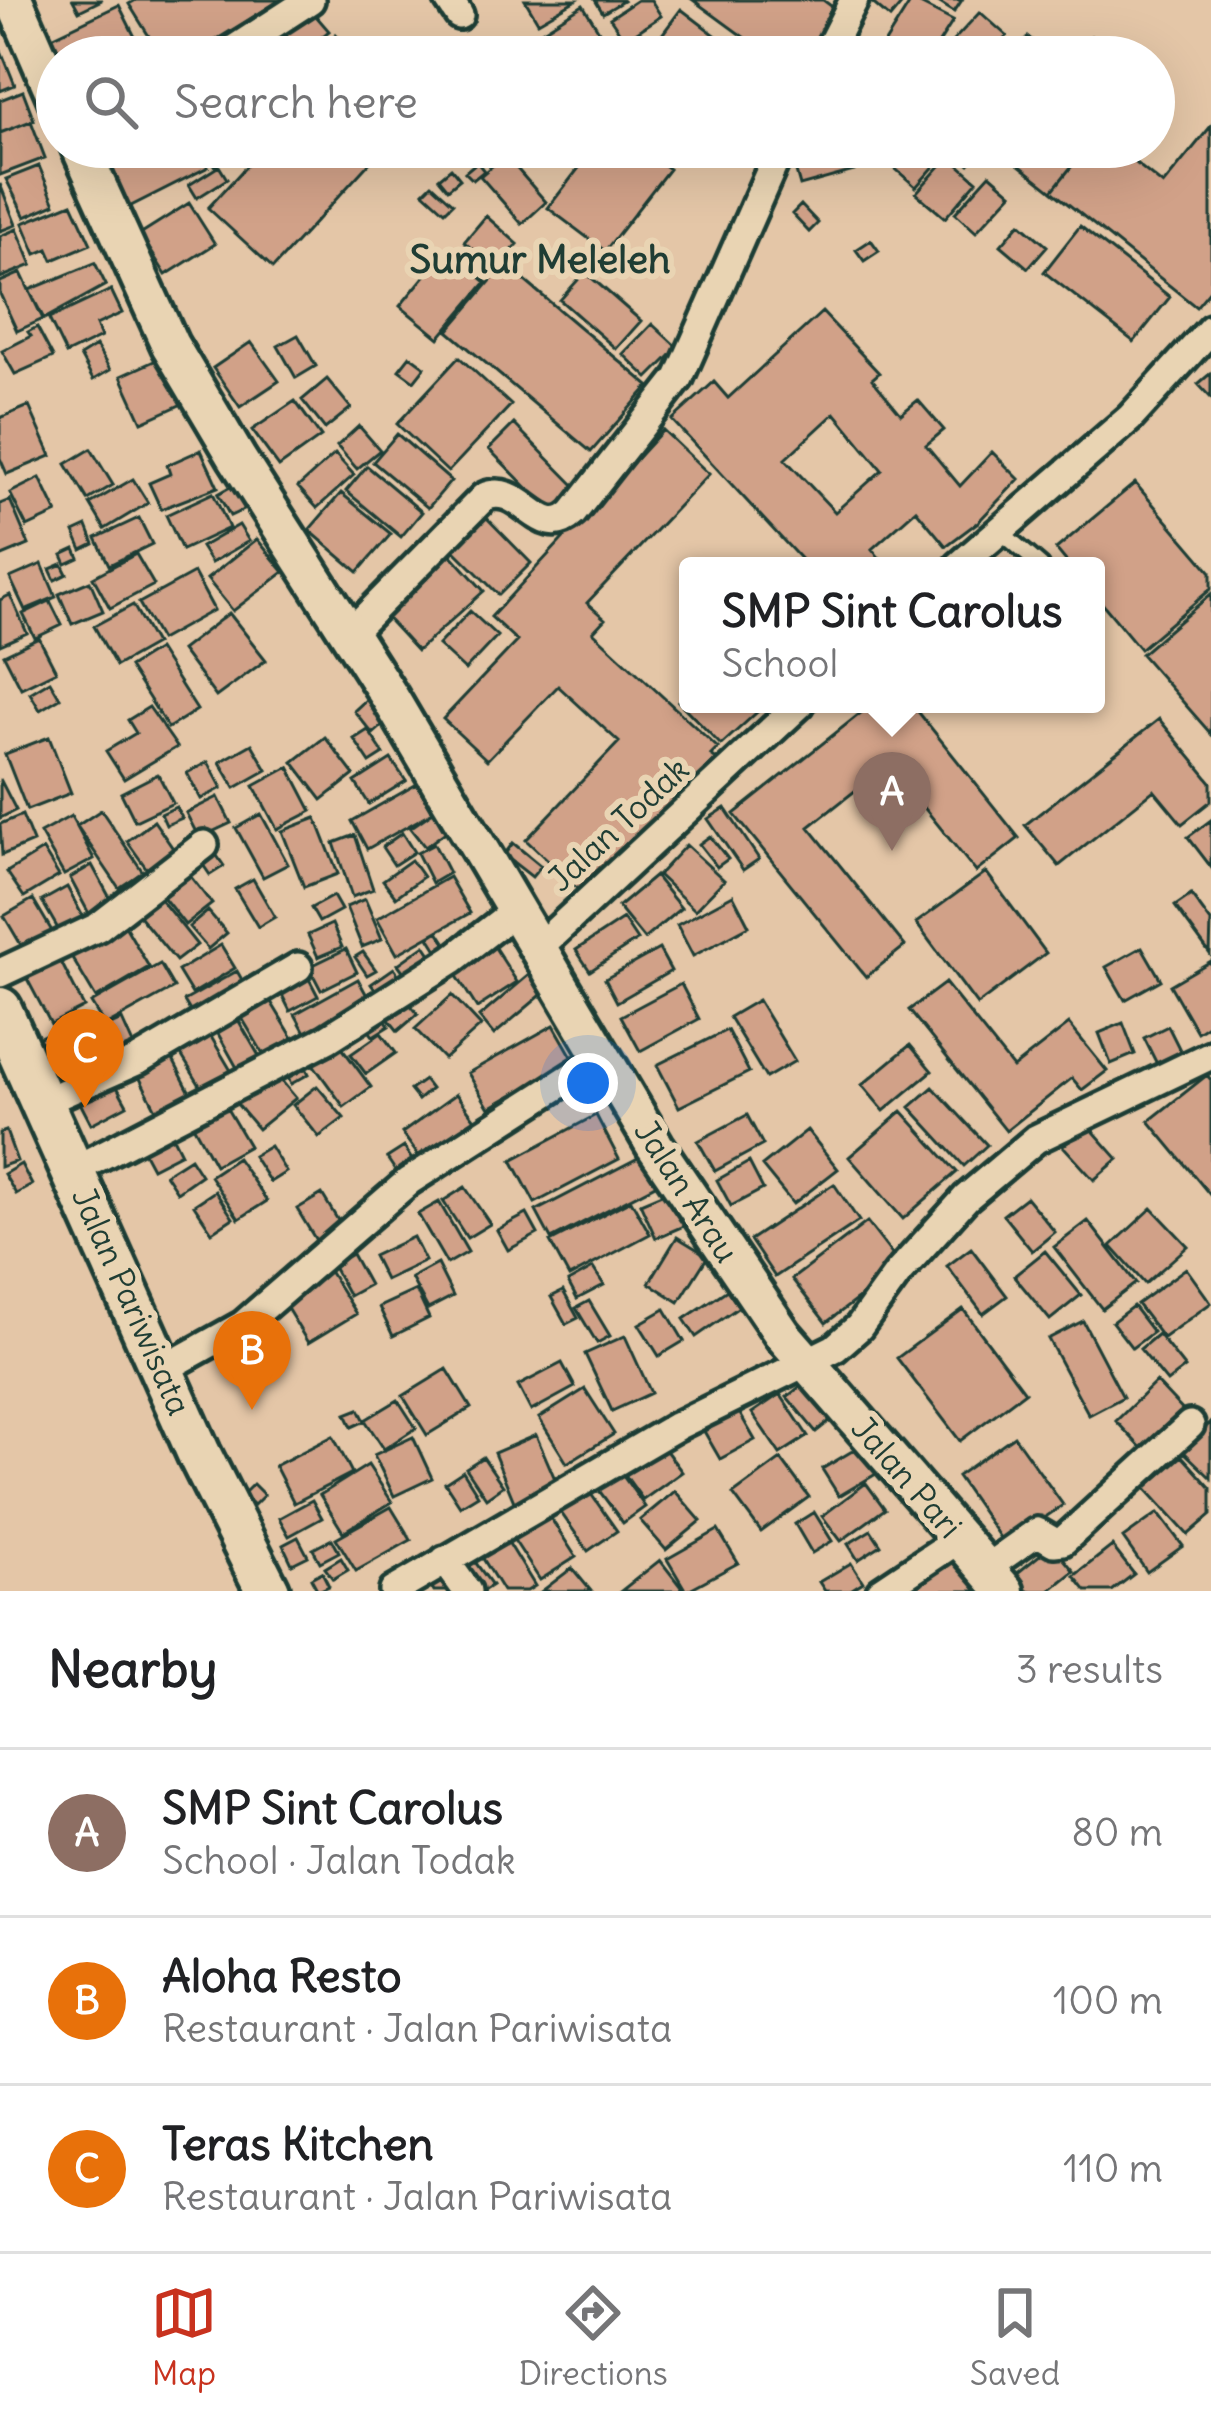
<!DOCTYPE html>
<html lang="en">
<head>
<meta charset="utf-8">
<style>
  :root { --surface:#fff; --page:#f2f2f2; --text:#202124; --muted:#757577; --line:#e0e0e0; --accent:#c8321e }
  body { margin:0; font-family:Delius,sans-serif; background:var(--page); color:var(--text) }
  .you { position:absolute; left:588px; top:1083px; width:42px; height:42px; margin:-30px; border:9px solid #fff; border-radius:50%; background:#1a73e8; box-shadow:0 0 0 18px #1a73e833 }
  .badge { display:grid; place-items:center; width:78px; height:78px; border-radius:50%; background:var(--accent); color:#fff; font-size:39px; font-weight:700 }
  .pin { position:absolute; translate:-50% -99px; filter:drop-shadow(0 3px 6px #0008) }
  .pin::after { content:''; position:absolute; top:63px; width:42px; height:36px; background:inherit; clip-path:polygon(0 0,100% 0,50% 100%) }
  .popup { position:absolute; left:679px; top:557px; width:426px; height:156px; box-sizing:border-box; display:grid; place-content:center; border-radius:12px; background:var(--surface); filter:drop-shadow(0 3px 9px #0005); font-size:39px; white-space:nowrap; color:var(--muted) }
  .popup b { font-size:45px; color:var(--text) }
  .popup::after { content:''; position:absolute; left:50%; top:100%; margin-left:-24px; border:24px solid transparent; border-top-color:var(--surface) }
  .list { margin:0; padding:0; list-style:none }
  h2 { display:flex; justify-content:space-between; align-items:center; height:156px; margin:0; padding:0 48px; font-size:51px }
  h2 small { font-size:39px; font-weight:400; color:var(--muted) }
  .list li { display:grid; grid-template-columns:78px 1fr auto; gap:36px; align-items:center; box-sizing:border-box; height:168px; padding:0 48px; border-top:3px solid var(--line) }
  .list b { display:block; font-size:45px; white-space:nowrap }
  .list p { margin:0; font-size:39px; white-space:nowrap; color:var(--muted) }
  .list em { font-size:39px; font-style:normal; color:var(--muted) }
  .icon { flex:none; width:66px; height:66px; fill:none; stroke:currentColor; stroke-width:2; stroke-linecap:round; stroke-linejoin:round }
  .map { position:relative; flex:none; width:1211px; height:1591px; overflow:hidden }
  .search { position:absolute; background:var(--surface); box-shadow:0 12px 48px #0002; left:36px; right:36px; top:36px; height:132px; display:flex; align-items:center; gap:30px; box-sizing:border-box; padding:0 42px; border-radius:66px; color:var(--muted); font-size:45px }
  .sheet { height:660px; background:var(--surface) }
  nav { display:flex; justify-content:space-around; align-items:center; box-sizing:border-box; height:168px; border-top:3px solid var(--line); background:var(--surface); font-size:33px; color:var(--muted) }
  nav a { display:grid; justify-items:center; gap:6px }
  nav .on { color:var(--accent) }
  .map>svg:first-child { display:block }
  .building { fill:#d1a188; stroke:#1f3d34; stroke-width:3; fill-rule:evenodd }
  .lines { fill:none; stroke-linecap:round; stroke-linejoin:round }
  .lane-casing { stroke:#1f3d34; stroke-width:22 }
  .street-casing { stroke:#1f3d34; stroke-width:36 }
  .secondary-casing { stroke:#1f3d34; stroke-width:45 }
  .primary-casing { stroke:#1f3d34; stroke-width:51 }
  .lane { stroke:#e9d4b3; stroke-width:14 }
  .street { stroke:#e9d4b3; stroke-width:27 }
  .secondary { stroke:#e9d4b3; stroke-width:36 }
  .primary { stroke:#e9d4b3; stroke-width:42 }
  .labels { text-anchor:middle; stroke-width:12; stroke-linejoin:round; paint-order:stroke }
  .street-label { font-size:33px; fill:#1f3d34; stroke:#e9d4b3 }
  .quarter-label { font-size:39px; font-weight:bold; fill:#1f3d34; stroke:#e9d4b3 }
</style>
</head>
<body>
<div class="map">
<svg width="1211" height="1591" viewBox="0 0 1211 1591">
  <rect width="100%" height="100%" fill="#e4c6a7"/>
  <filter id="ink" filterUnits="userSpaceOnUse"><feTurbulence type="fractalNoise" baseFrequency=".00833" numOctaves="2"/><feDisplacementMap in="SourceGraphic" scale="24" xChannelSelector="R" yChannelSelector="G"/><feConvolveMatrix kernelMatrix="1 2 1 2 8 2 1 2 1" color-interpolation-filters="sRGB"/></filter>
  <g filter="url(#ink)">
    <path class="building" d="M73,0h29l-23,11z
      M136,0h145l-93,57h-26l-33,-53z
      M525,0h51l-38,22z
      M595,0h27l1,1 -20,12z
      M637,0h14l10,16 -36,24 -15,-22z
      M693,0h130l15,11 -35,46h-32z
      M869,0h36l-15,18z
      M912,0l41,21 -23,36h-46l-6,-3z
      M935,0h27l-8,12z
      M119,5l26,52h-86l-9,-19z
      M583,5l27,44 -14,8h-70l-7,-12z
      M310,9l19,22 -28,23 -18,-22z
      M681,9l63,48h-55l-28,-21z
      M980,12l27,24 -19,21 -49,-1z
      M283,32l13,25h-60z
      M336,34l22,23h-45z
      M1091,36l22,21h-43z
      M1028,37l24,20h-42z
      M0,48l15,37 -15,6z
      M23,91l11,29 -34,13v-33z
      M31,121l14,37 -45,17v-42z
      M1211,126v163l-15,18 -144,-116 35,-44h29l47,38z
      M113,147h85l10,20 -83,42 -28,-54z
      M206,147h45l-36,18z
      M264,147h120l-111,121 -65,-60z
      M595,147h45l29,22 -64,82 -57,-43z
      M789,147h58l7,24 -54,15z
      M887,147h34l17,15 -22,25 -36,-32z
      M949,147h35l-15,17z
      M1025,147h62l-35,44 -38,-30z
      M505,155l41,47 -24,22 -42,-48z
      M949,156l28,25 -32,37 -29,-25z
      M477,162l7,9 -11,9 -8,-8z
      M39,166l16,38 -30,13 -19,-38z
      M219,166l8,13 -30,19 -8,-13z
      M451,168l9,11 -12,10 -9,-11z
      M990,174l22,19 -36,39 -21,-19z
      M0,184l16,41 -16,6z
      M432,184l21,19 -8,8 -21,-19z
      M72,203l19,41 -38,16 -5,-11 -12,5 -13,-31z
      M189,203l26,41 -49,31 -26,-41z
      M801,205l17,18 -9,9 -17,-18z
      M486,216l32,28 -23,25 -31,-27z
      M1020,223l27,23 -19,22 -27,-23z
      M1080,226l90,71 -36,45 -90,-70z
      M17,229l15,36 -32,13v-42z
      M871,240l8,11 -15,10 -8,-11z
      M447,249l39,33 -47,56 -39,-32z
      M95,263l11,22 -62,34 -15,-29z
      M505,264l144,122 -58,66 -143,-121z
      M585,272l56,49 -25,28 -56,-49z
      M21,273l22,46 -26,12 -17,-37v-12z
      M111,290l11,23 -26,12 5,12 -35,17 -17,-35z
      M822,312l57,61 -7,6 29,35 17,-14 26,30 -18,15 34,41 32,-34 27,27 -41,43 -32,24 -30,-36 -44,39 14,17h-79l-135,-146 42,-38 14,16zM835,413l47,57 -47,42 -50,-53z
      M652,324l26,24 -30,30 -25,-24z
      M37,327l16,30 -38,17 -13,-23 29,-15 -3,-4z
      M298,335l18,31 -20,12 -18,-32z
      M251,342l28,39 -39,26 -27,-39z
      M96,346l14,24 -17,10 -13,-24z
      M410,356l15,11 -11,14 -15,-11z
      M459,357l52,48 -63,67 -51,-48z
      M161,358l21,46 -40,18 -21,-46z
      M1211,373v25l-13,-14z
      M327,379l24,29 -26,21 -23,-29z
      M295,401l26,36 -42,30 -27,-37z
      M29,406l22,50 -44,18 -7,-16v-40z
      M514,424l67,68 -25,25 -67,-68z
      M359,426l21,24 -23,19 -20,-23z
      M663,430l46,44 -122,129 18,16 -12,13 125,116 -7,7 7,5 -131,138 -61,-58 93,-98 -61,-56 -71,74 -44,-41 74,-78 -26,-24z
      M397,434l54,47 -23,27 -55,-46z
      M91,449l22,36 -25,15 -22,-36z
      M201,450l17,37 -57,22 -12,-26 21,-9 -3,-9z
      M335,454l19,21 -37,33 -19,-21z
      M367,466l55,46 -21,25 -55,-46z
      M40,478l17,35 -30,14 -17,-34z
      M133,479l15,24 -43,26 -15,-25z
      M1135,483l76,89v17l-71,60 -44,-53v-30h-26l-14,-17z
      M232,486l13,23 -15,7 -12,-22z
      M213,493l16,35 -47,22 -16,-35z
      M341,493l50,41 -33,38 -49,-42z
      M10,500l19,45 -29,12v-53z
      M481,512l50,51 -32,32 -51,-51z
      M139,518l13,26 -43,21 -13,-27z
      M239,525l10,16 -38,22 -10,-16z
      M87,526l7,18 -12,6 -8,-18z
      M257,539l27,33 -51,39 -26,-32z
      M75,549l4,9 -13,6 -4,-9z
      M448,551l36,40 -67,60 -36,-39z
      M136,554l18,31 -44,23 -17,-31z
      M42,564l14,33 -31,13 -15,-32z
      M62,564l5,10 -12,6 -5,-11z
      M194,573l20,37 -54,30 -21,-37z
      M90,581l13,30 -31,13 -13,-30z
      M1211,594v140l-70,-80z
      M10,595l17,38 -27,12v-45z
      M50,601l12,24 -27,13 -12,-24z
      M133,605l22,39 -39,22 -22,-40z
      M470,611l27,25 -32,34 -27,-25z
      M229,613l37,47 -50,37 -35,-47z
      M39,638l17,33 -35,17 -17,-33z
      M158,649l39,61 -29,18 -39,-61z
      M50,681l10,17 -20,12 -10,-17z
      M688,692v12h78l-45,41 -43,-44z
      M369,697l20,23 -16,14 -19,-23z
      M872,704h40l107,134 -43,34 -87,-108 -80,63 96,119 -39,31 -132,-163z
      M149,707l28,40 -53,32 -18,-28 30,-18 -8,-13z
      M1159,719l52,63v19l-29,23 -28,-34 -95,76 -34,-41z
      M368,730l16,24 -14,9 -16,-24z
      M49,737l22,56 -44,17 -22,-56z
      M325,737l29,38 -32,25 -29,-38z
      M252,744l15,26 -32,18 -15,-26z
      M391,759l15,22 -37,23 -14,-22z
      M208,762l14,26 -21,11 -14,-26z
      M289,767l23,44 -35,18 -23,-43z
      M158,774l15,29 -38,18 -14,-28z
      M0,779l16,31 -16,8z
      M417,784l16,28 -66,37 -15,-28z
      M218,797l13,26 -32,15 -13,-25z
      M176,807l6,11 -16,7 -5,-11z
      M725,808l34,51 -16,11 -35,-51z
      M101,810l42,62 -24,16 -42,-62z
      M433,812l14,19 -22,16 -15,-19z
      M261,814l27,50 -25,13 -27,-49z
      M22,815l11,27 -31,13 -2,-31z
      M71,816l23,43 -30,16 -24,-42z
      M316,818l22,56 -34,13 -22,-56z
      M1211,820v47l-23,-30z
      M154,821l20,29 -27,19 -20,-28z
      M402,833l12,19 -20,13 -12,-18z
      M355,835l18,54 -21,8 -18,-54z
      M710,836l18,23 -11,8 -18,-23z
      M513,843l28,23 -9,11 -28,-22z
      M434,844l15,29 -17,10 -15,-30z
      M686,845l38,35 -29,30 -37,-35z
      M211,847l13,19 -14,9 -13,-19z
      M43,850l16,26 -35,21 -17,-25z
      M411,860l12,17 -27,20 -13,-17z
      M92,865l25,46 -23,12 -24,-45z
      M183,867l29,37 -27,21 -29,-37z
      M986,872l60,81 -69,52 -61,-82z
      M655,876l26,32 -37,31 -26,-32z
      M449,877l21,36 -73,41 -20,-36z
      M253,879l22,38 -17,10 -23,-38z
      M67,887l22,41 -24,13 -23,-40z
      M157,895l40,50 -21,16 -41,-50z
      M733,895l16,31 -56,30 -16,-31z
      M1191,895l20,27 -1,32 -35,-48z
      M333,896l8,14 -22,12 -8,-14z
      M33,899l23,39 -29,17 -23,-39z
      M365,899l17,40 -20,8 -16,-40z
      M208,911l19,22 -19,16 -19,-22z
      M121,919l28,48 -53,31 -28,-47z
      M623,919l14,21 -47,31 -14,-21z
      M332,924l10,23 -24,10 -10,-22z
      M438,931l15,23 -9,7 -15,-24z
      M490,940l27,42 -40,26 -27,-43z
      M221,945l14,23 -43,26 -14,-23z
      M425,945l12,18 -26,19 -13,-18z
      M1142,947l19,33 -36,20 -19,-33z
      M346,949l11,23 -36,18 -12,-23z
      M659,949l12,22 -54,31 -12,-23z
      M363,952l13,18 -9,5 -12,-18z
      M59,958l25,49 -33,17 -26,-49z
      M1211,961v62l-14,9 -27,-47z
      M160,964l14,24 -69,38 -14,-23z
      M394,968l13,19 -23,15 -13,-18z
      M237,971l12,21 -53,29 -12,-20z
      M305,971l13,25 -28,15 -13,-26z
      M531,973l15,18 -52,44 -15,-18z
      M358,979l12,22 -63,35 -12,-22z
      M945,983l68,85 56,-44 38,47 -25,19 -10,-12 -66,53 -97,-121z
      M681,984l18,35 -59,32 -19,-35z
      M265,992l28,46 -29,17 -28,-47z
      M402,994l16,20 -20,17 -17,-21z
      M452,995l29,31 -37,33 -29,-30z
      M758,1000l37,61 -29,17 -37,-61z
      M233,1011l29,50 -22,12 -28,-50z
      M379,1011l10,15 -16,10 -10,-14z
      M81,1017l23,47 -52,26 -24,-47z
      M122,1020l13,29 -27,12 -13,-29z
      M1123,1023l12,31 -24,10 -12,-31z
      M554,1025l20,35 -85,48 -21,-35z
      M1168,1026l13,26 -24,12 -13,-26z
      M207,1030l26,44 -29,18 -27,-44z
      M727,1030l22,42 -70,35 -22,-42z
      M381,1033l15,20 -30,21 -15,-20z
      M337,1041l34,46 -27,20 -34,-47z
      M910,1045l22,26 -48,40 -22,-26z
      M168,1050l28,54 -34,17 -28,-54z
      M301,1058l8,16 -18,10 -8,-16z
      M274,1072l22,26 -38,31 -22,-26z
      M110,1074l17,31 -36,19 -16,-31z
      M1207,1075l4,5v116l-62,-75z
      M424,1080l7,9 -13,11 -8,-10z
      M317,1086l27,32 -25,19 -26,-32z
      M933,1087l54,58 -23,21 -54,-59z
      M456,1094l21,28 -54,40 -21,-29z
      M223,1102l26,44 -34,19 -25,-45z
      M902,1111l55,61 -54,47 -54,-62z
      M596,1115l23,44 -84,44 -23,-43z
      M747,1115l16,30 -48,26 -17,-30z
      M1088,1125l30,34 -24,21 -31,-34z
      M168,1127l13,26 -29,15 -14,-26z
      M807,1130l31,39 -45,35 -31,-38z
      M6,1131l11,30 -17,6v-34z
      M270,1146l16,26 -16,10 -17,-26z
      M404,1147l13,21 -16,11 -14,-21z
      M642,1156l15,28 -106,55 -15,-28z
      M190,1158l11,17 -24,17 -12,-18z
      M237,1158l30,43 -28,18 -29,-43z
      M749,1162l14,27 -32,17 -14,-26z
      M21,1164l11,21 -16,9 -12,-20z
      M834,1184l25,37 -84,56 -25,-37z
      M465,1187l25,37 -23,14 -24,-37z
      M671,1190l15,35 -30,13 -16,-35z
      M215,1191l18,27 -21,14 -18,-27z
      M322,1194l23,38 -25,15 -23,-38z
      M1026,1197l29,35 -23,19 -29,-36z
      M631,1200l19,34 -81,43 -19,-35z
      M439,1202l29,50 -21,12 -29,-50z
      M1152,1208l36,38 -43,38 -34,-38z
      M527,1214l11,20 -30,16 -11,-20z
      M1088,1221l48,62 -34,26 -48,-62z
      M867,1222l34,44 -75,57 -34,-44z
      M413,1237l12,24 -40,19 -12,-24z
      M677,1237l31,19 -29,46 -30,-19z
      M971,1248l36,48 -24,18 -36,-48z
      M1045,1251l36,44 -31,25 -36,-44z
      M352,1254l17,31 -20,11 -17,-31z
      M437,1264l16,32 -25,13 -17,-31z
      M593,1268l11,17 -27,14 -9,-17z
      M1186,1268l25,35 -48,35 -26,-34z
      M329,1271l27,43 -48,29 -26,-43z
      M416,1290l13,28 -36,18 -14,-29z
      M727,1290l12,17 -43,30 -12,-18z
      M563,1291l15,27 -12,6 -15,-27z
      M589,1301l21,35 -13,7 -21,-35z
      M1133,1306l20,26 -21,16 -20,-26z
      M665,1309l19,32 -25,15 -20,-32z
      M963,1309l62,83 -65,49 -63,-83z
      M1083,1321l40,76 -34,18 -41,-76z
      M1158,1334l27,34 -18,14 -27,-33z
      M625,1336l26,57 -39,18 -27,-57z
      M562,1363l13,24 -44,24 -13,-25z
      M447,1369l24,39 -44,27 -24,-39z
      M807,1381l29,35 -20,16 -29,-35z
      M1156,1382l33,35 -41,38 -32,-34z
      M585,1389l29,45 -47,29 -28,-45z
      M780,1394l28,42 -28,18 -28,-41z
      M398,1400l18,28 -32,21 -19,-29z
      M736,1407l19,33 -35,19 -19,-33z
      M359,1409l6,12 -13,6 -6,-13z
      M1211,1422v56l-28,-27z
      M536,1435l22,51 -43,18 -21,-51z
      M333,1436l19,37 -58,30 -19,-37z
      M1014,1436l49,69 -58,40 -48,-69z
      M413,1437l19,41 -38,18 -20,-41z
      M661,1444l21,28 -39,28 -20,-28z
      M859,1447l17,27 -37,22 -17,-27z
      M1182,1456l29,32v27l-23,20 -43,-47z
      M483,1457l20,29 -17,12 -20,-30z
      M781,1459l28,38 -48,35 -28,-38z
      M368,1465l24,37 -49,30 -23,-37z
      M618,1469l27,38 -22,16 -28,-38z
      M463,1471l15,24 -18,11 -15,-23z
      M866,1483l19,26 -44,32 -19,-25z
      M253,1484l11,11 -10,10 -11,-11z
      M586,1487l31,44 -29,20 -31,-44z
      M675,1491l26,30 -35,29 -26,-30z
      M312,1500l10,18 -33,18 -10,-18z
      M391,1507l20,33 -55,31 -20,-33z
      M546,1511l30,46 -36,23 -30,-46z
      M814,1512l18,29 -20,12 -17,-29z
      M1158,1513l25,33 -36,26 -24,-34z
      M718,1530l20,33 -52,28 -19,-32z
      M871,1530l10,15 -23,15 -10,-16z
      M298,1537l10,19 -16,8 -9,-19z
      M332,1539l7,13 -19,10 -7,-13z
      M508,1542l27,44 -8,5h-24l-21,-34z
      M1052,1545l22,26 -25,20h-29l-10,-12z
      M1112,1546l22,28 -22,17h-26l-12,-15z
      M954,1547l36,44h-89z
      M470,1555l22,30 -9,6 -22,-29z
      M341,1558l7,12 -15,9 -8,-11z
      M660,1560l24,31h-63z
      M851,1563l12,19 -14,9h-24l-6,-9z
      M446,1564l16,27h-28l-8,-14z
      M572,1568l19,23h-49z
      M322,1572l7,14 -11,5 -7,-13z"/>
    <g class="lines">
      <defs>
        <path id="lane" d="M1000,531l41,35"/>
        <path id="street" d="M449,0l10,15
          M222,57l88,-57
          M825,57l29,-57
          M959,566l171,-148 81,-89
          M349,634l135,-137c37,-17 56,47 89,16l106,-135 102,-231
          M538,948l262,-244
          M0,973l98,-46 106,-82
          M41,1103l98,-43 159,-93
          M74,1170l253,-131 126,-80 63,-49
          M162,1370l81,-45 166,-144 195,-125
          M445,1560l22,31
          M985,1569l52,-37 17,10 9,-1 127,-116
          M394,1591l283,-165 158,-78 24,-21 39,-54 68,-75 70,-59 175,-84
          M881,1591l78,-52"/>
        <path id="secondary" d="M14,0l43,99
          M80,147l90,198 67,113 152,238 266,450 128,189 222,256"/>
        <path id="primary" d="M0,1009l199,445 69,137"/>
      </defs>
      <use href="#lane" class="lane-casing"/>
      <use href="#street" class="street-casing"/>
      <use href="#secondary" class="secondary-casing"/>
      <use href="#primary" class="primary-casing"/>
      <use href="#lane" class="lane"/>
      <use href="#street" class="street"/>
      <use href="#secondary" class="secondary"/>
      <use href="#primary" class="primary"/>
    </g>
  </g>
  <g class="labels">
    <g class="street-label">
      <text transform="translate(618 824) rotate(-43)" y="12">Jalan Todak</text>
      <text transform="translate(687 1191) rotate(57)" y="12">Jalan Arau</text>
      <text transform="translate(132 1301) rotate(66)" y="12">Jalan Pariwisata</text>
      <text transform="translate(907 1477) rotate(49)" y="12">Jalan Pari</text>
    </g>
    <g class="quarter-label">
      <text x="540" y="273">Sumur Meleleh</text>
    </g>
  </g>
</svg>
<div class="you"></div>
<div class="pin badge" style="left:892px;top:851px;background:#8d6e63">A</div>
<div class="popup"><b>SMP Sint Carolus</b>School</div>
<div class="pin badge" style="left:252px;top:1410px;background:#e8710a">B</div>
<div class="pin badge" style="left:85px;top:1108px;background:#e8710a">C</div>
<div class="search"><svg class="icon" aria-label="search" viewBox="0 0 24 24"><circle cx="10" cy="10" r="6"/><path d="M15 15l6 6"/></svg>Search here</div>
</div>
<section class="sheet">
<h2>Nearby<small>3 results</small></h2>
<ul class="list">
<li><span class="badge" style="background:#8d6e63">A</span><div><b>SMP Sint Carolus</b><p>School · Jalan Todak</p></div><em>80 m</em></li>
<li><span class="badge" style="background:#e8710a">B</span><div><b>Aloha Resto</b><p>Restaurant · Jalan Pariwisata</p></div><em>100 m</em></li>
<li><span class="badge" style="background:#e8710a">C</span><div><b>Teras Kitchen</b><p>Restaurant · Jalan Pariwisata</p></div><em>110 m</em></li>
</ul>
</section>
<nav>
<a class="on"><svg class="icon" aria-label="map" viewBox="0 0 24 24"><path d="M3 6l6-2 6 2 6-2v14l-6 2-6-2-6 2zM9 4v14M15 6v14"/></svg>Map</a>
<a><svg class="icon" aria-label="directions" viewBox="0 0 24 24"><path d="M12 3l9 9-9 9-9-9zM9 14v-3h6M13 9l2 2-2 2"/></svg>Directions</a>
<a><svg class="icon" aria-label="saved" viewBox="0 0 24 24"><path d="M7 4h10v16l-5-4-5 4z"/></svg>Saved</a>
</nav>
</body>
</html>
